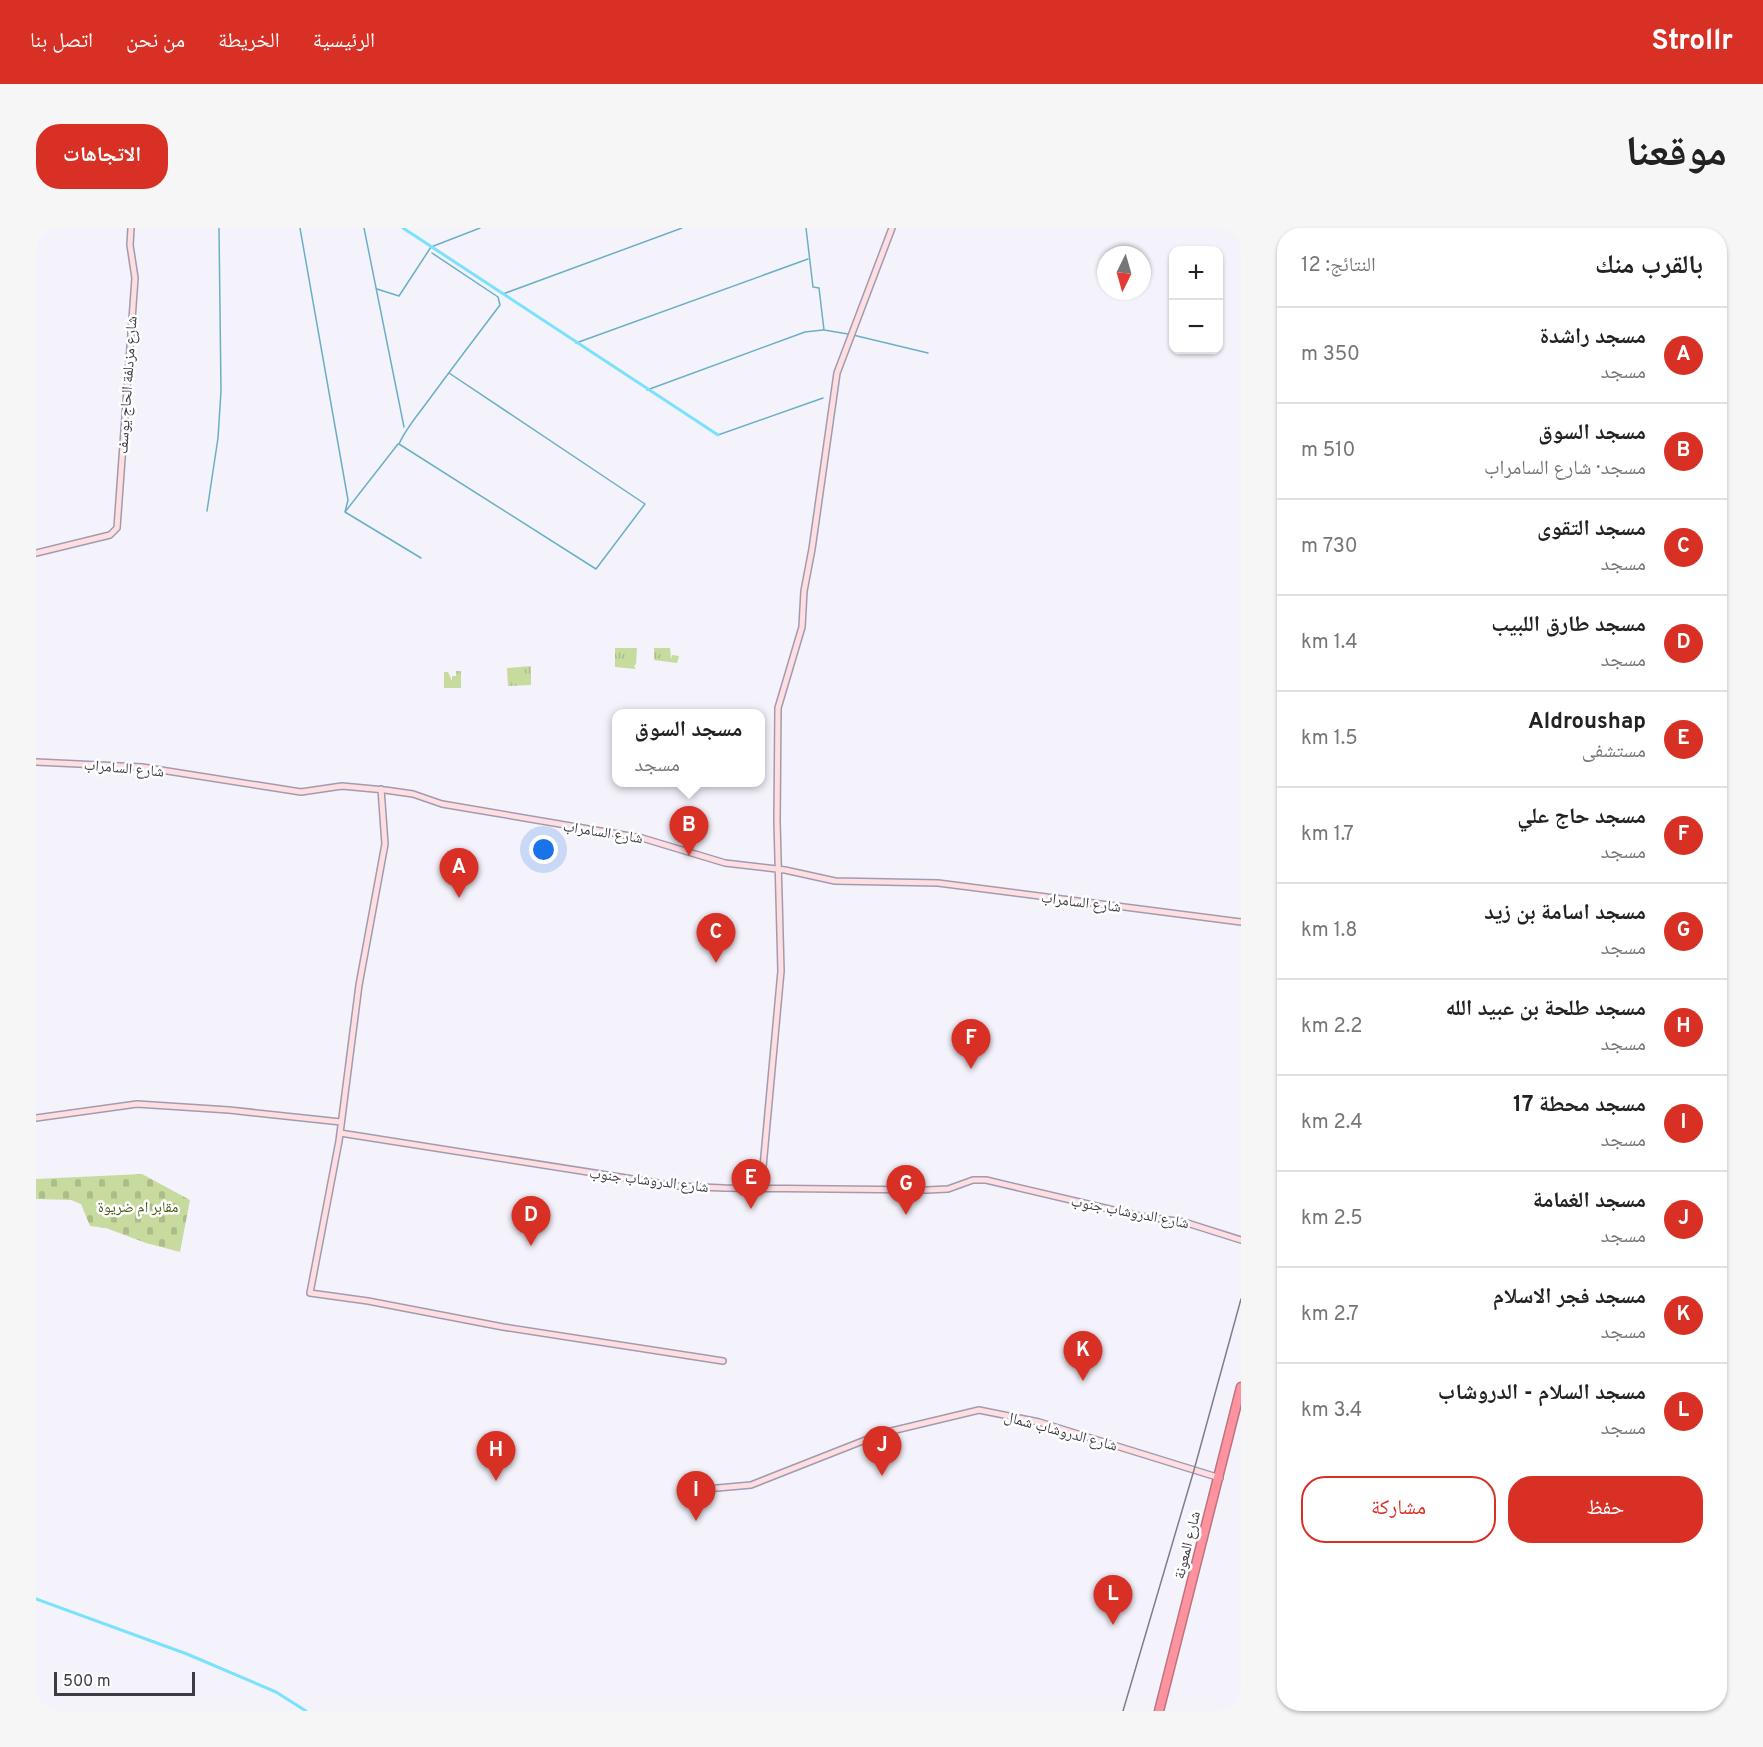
<!DOCTYPE html>
<html lang="ar">
<head>
<meta charset="utf-8">
<style>
  :root { --surface:#fff; --page:#f6f6f6; --text:#222; --muted:#767676; --line:#e0e0e0; --accent:#d93025 }
  body { margin:0; font-family:Overpass,"Noto Naskh Arabic",sans-serif; background:var(--page); color:var(--text); direction:rtl }
  .controls { position:absolute; right:18px; top:18px; display:grid; overflow:hidden; border-radius:12px; box-shadow:0 2px 4px #0004 }
  .controls button { width:54px; height:54px; display:grid; place-items:center; padding:0; border:0; border-bottom:2px solid var(--line); background:var(--surface); color:var(--text); font:30px sans-serif }
  .compass { position:absolute; left:1061px; top:18px; width:54px; height:54px; border-radius:50%; background:var(--surface); box-shadow:0 2px 4px #0004; rotate:185deg }
  .scale { position:absolute; left:18px; bottom:15px; width:141px; box-sizing:border-box; padding-left:6px; border:3px solid #3e3b45; border-top:0; font-size:16px; line-height:21px; white-space:nowrap; color:#3e3b45; -webkit-text-stroke:4px #fff; paint-order:stroke }
  .you { position:absolute; left:508px; top:622px; width:21px; height:21px; margin:-15px; border:4px solid #fff; border-radius:50%; background:#1a73e8; box-shadow:0 0 0 9px #1a73e833 }
  .badge { display:grid; place-items:center; width:39px; height:39px; border-radius:50%; background:var(--accent); color:#fff; font-size:20px; font-weight:700 }
  .pin { position:absolute; translate:-50% -50px; filter:drop-shadow(0 2px 3px #0008) }
  .pin::after { content:''; position:absolute; top:32px; width:21px; height:18px; background:inherit; clip-path:polygon(0 0,100% 0,50% 100%) }
  .popup { position:absolute; left:576px; top:481px; width:153px; height:78px; box-sizing:border-box; display:grid; place-content:center; border-radius:12px; background:var(--surface); filter:drop-shadow(0 2px 4px #0005); font-size:20px; white-space:nowrap; color:var(--muted) }
  .popup b { font-size:22px; color:var(--text) }
  .popup::after { content:''; position:absolute; left:50%; top:100%; margin-left:-12px; border:12px solid transparent; border-top-color:var(--surface) }
  .list { margin:0; padding:0; list-style:none }
  h2 { display:flex; justify-content:space-between; align-items:center; height:78px; margin:0; padding:0 24px; font-size:26px }
  h2 small { font-size:20px; font-weight:400; color:var(--muted) }
  .list li { display:grid; grid-template-columns:39px 1fr auto; gap:18px; align-items:center; box-sizing:border-box; height:96px; padding:0 24px; border-top:2px solid var(--line) }
  .list b { display:block; font-size:22px; white-space:nowrap }
  .list p { margin:0; font-size:20px; white-space:nowrap; color:var(--muted) }
  .list em { font-size:20px; font-style:normal; color:var(--muted) }
  .actions { display:flex; gap:12px; padding:18px 24px }
  .actions a { flex:1; padding:14px 0; border:2px solid var(--accent); border-radius:24px; text-align:center; font-size:21px; color:var(--accent) }
  .actions .main { background:var(--accent); color:#fff }
  .map { position:relative; flex:none; width:1205px; height:1483px; overflow:hidden; direction:ltr; border-radius:24px }
  header { display:flex; align-items:center; gap:36px; box-sizing:border-box; height:84px; padding:0 30px; background:var(--accent); color:#fff }
  header strong { font-size:28px }
  nav { display:flex; gap:33px; margin-inline-start:auto; font-size:21px }
  .intro { display:flex; align-items:center; justify-content:space-between; box-sizing:border-box; height:144px; padding:0 36px }
  h1 { margin:0; font-size:42px }
  .button { padding:15px 27px; border-radius:24px; background:var(--accent); color:#fff; font-size:21px; font-weight:700 }
  main { display:flex; gap:36px; padding:0 36px }
  aside { flex:1; background:var(--surface); border-radius:24px; box-shadow:0 2px 4px #0004 }
  .map>svg:first-child { display:block }
  .grass { fill:url(#grass-tufts) }
  .cemetery { fill:url(#cemetery-stones) }
  .lines { fill:none; stroke-linecap:round; stroke-linejoin:round }
  .stream { stroke:#69b0c6; stroke-width:1.5 }
  .canal { stroke:#7be2fe; stroke-width:3 }
  .secondary-casing { stroke:#a19bb1; stroke-width:8 }
  .highway-casing { stroke:#bb7480; stroke-width:11 }
  .secondary { stroke:#ffdee2; stroke-width:5 }
  .highway { stroke:#fe929f; stroke-width:8 }
  .rail { stroke:#807d87; stroke-width:1.5 }
  .labels { text-anchor:middle; stroke-width:5; stroke-linejoin:round; paint-order:stroke }
  .street-label { font-size:15px; fill:#3e3b45; stroke:#fff }
  .park-label { font-size:15px; fill:#4a5a13; stroke:#fff }
</style>
</head>
<body>
<header>
<strong>Strollr</strong>
<nav><a>الرئيسية</a><a>الخريطة</a><a>من نحن</a><a>اتصل بنا</a></nav>
</header>
<div class="intro"><h1>موقعنا</h1><a class="button">الاتجاهات</a></div>
<main>
<aside>
<h2>بالقرب منك<small>النتائج: 12</small></h2>
<ul class="list">
<li><span class="badge">A</span><div><b>مسجد راشدة</b><p>مسجد</p></div><em>350 m</em></li>
<li><span class="badge">B</span><div><b>مسجد السوق</b><p>مسجد · شارع السامراب</p></div><em>510 m</em></li>
<li><span class="badge">C</span><div><b>مسجد التقوى</b><p>مسجد</p></div><em>730 m</em></li>
<li><span class="badge">D</span><div><b>مسجد طارق اللبيب</b><p>مسجد</p></div><em>1.4 km</em></li>
<li><span class="badge">E</span><div><b>Aldroushap</b><p>مستشفى</p></div><em>1.5 km</em></li>
<li><span class="badge">F</span><div><b>مسجد حاج علي</b><p>مسجد</p></div><em>1.7 km</em></li>
<li><span class="badge">G</span><div><b>مسجد اسامة بن زيد</b><p>مسجد</p></div><em>1.8 km</em></li>
<li><span class="badge">H</span><div><b>مسجد طلحة بن عبيد الله</b><p>مسجد</p></div><em>2.2 km</em></li>
<li><span class="badge">I</span><div><b>مسجد محطة 17</b><p>مسجد</p></div><em>2.4 km</em></li>
<li><span class="badge">J</span><div><b>مسجد الغمامة</b><p>مسجد</p></div><em>2.5 km</em></li>
<li><span class="badge">K</span><div><b>مسجد فجر الاسلام</b><p>مسجد</p></div><em>2.7 km</em></li>
<li><span class="badge">L</span><div><b>مسجد السلام - الدروشاب</b><p>مسجد</p></div><em>3.4 km</em></li>
</ul>
<div class="actions"><a class="main">حفظ</a><a>مشاركة</a></div>
</aside>
<div class="map">
<svg width="1205" height="1483" viewBox="0 0 1205 1483">
  <defs>
    <pattern id="grass-tufts" width="24" height="20" patternUnits="userSpaceOnUse" patternTransform="scale(1.5)"><rect width="24" height="20" fill="#c8db9e"/><path d="M3 7l-1-3M5 7V3M7 7l1-3M15 17l-1-3M17 17v-4M19 17l1-3" fill="none" stroke="#adbd89"/></pattern>
    <pattern id="cemetery-stones" width="16" height="16" patternUnits="userSpaceOnUse" patternTransform="scale(1.5)"><rect width="16" height="16" fill="#c8db9e"/><path d="M2 7V4a2 2 0 0 1 4 0v3zM10 15v-3a2 2 0 0 1 4 0v3z" fill="#adbd89"/></pattern>
  </defs>
  <rect width="100%" height="100%" fill="#f4f2fb"/>
  <path class="grass" d="M579,420h22l-1,16 -2,2 2,3 -21,-2z
    M618,420h16l1,11 1,-4 7,1 -2,7 -23,-3z
    M495,438v19l-23,1 -1,-18z
    M420,443h5v17h-17v-16h4l4,9v-5h4z"/>
  <path class="cemetery" d="M106,946l48,26 -10,52 -34,-9 -40,-15 -16,-2 -9,-22 -10,-4 -35,-1v-20z"/>
  <g class="lines">
    <path class="stream" d="M264,0l48,272 -3,12
      M328,0l40,199
      M770,0l7,59 6,1 5,42 24,4
      M396,25l66,44 2,8c-25,33 -51,67 -75,100 -9,12 -20,25 -26,39l197,125 49,-65 -196,-131
      M341,61l22,7 32,-49 49,-19
      M467,66l179,-66
      M817,107l75,18
      M540,115l232,-84
      M611,162l158,-58 18,-2
      M682,207l105,-37
      M362,216l-53,68 76,46
      M171,283l11,-73 3,-47 -2,-163"/>
    <path class="canal" d="M367,0l315,207
      M0,1371l151,55 89,38 30,19"/>
    <defs>
      <path id="secondary" d="M0,325l74,-18 7,-7 18,-250 -5,-33 1,-17
        M0,534l106,5 159,25 41,-6 43,4 28,4 29,10 200,34 83,25 60,7 50,11 103,2 303,39
        M345,561l4,55 -26,141 -20,156 -29,152 58,8 135,26 220,34
        M0,890l101,-14 92,6 112,12
        M304,905l337,53 47,2 203,2 21,-1 25,-9h13l153,36 45,6 57,18
        M725,961l20,-218 -4,-150 1,-113 24,-81 2,-36 8,-42 25,-176 55,-145
        M659,1262l56,-5 132,-52 96,-23 60,12 181,56"/>
      <path id="highway" d="M1123,1483l82,-324"/>
    </defs>
    <use href="#secondary" class="secondary-casing"/>
    <use href="#highway" class="highway-casing"/>
    <use href="#secondary" class="secondary"/>
    <use href="#highway" class="highway"/>
    <path class="rail" d="M1087,1483l71,-241 47,-171"/>
  </g>
  <g class="labels">
    <g class="street-label">
      <text transform="translate(91 157) rotate(-86)" y="5">شارع مزدلفة الحاج يوسف</text>
      <text transform="translate(88 540) rotate(5)" y="5">شارع السامراب</text>
      <text transform="translate(567 604) rotate(9)" y="5">شارع السامراب</text>
      <text transform="translate(1045 674) rotate(7)" y="5">شارع السامراب</text>
      <text transform="translate(613 952) rotate(7)" y="5">شارع الدروشاب جنوب</text>
      <text transform="translate(1094 984) rotate(11)" y="5">شارع الدروشاب جنوب</text>
      <text transform="translate(1025 1203) rotate(15)" y="5">شارع الدروشاب شمال</text>
      <text transform="translate(1151 1317) rotate(-76)" y="5">شارع المعونة</text>
    </g>
    <g class="park-label">
      <text x="102" y="984">مقابر ام ضريوة</text>
    </g>
  </g>
</svg>
<div class="controls">
<button>+</button>
<button>−</button>
</div>
<svg class="compass" viewBox="-18 -18 36 36"><path d="M0-13l5 13h-10z" fill="#e53935"/><path d="M0 13l5-13h-10z" fill="#767676"/></svg>
<div class="scale">500 m</div>
<div class="you"></div>
<div class="pin badge" style="left:423px;top:670px">A</div>
<div class="pin badge" style="left:653px;top:628px">B</div>
<div class="popup"><b>مسجد السوق</b>مسجد</div>
<div class="pin badge" style="left:680px;top:735px">C</div>
<div class="pin badge" style="left:495px;top:1018px">D</div>
<div class="pin badge" style="left:715px;top:981px">E</div>
<div class="pin badge" style="left:935px;top:841px">F</div>
<div class="pin badge" style="left:870px;top:987px">G</div>
<div class="pin badge" style="left:460px;top:1253px">H</div>
<div class="pin badge" style="left:660px;top:1293px">I</div>
<div class="pin badge" style="left:846px;top:1248px">J</div>
<div class="pin badge" style="left:1047px;top:1153px">K</div>
<div class="pin badge" style="left:1077px;top:1397px">L</div>
</div>
</main>
</body>
</html>
